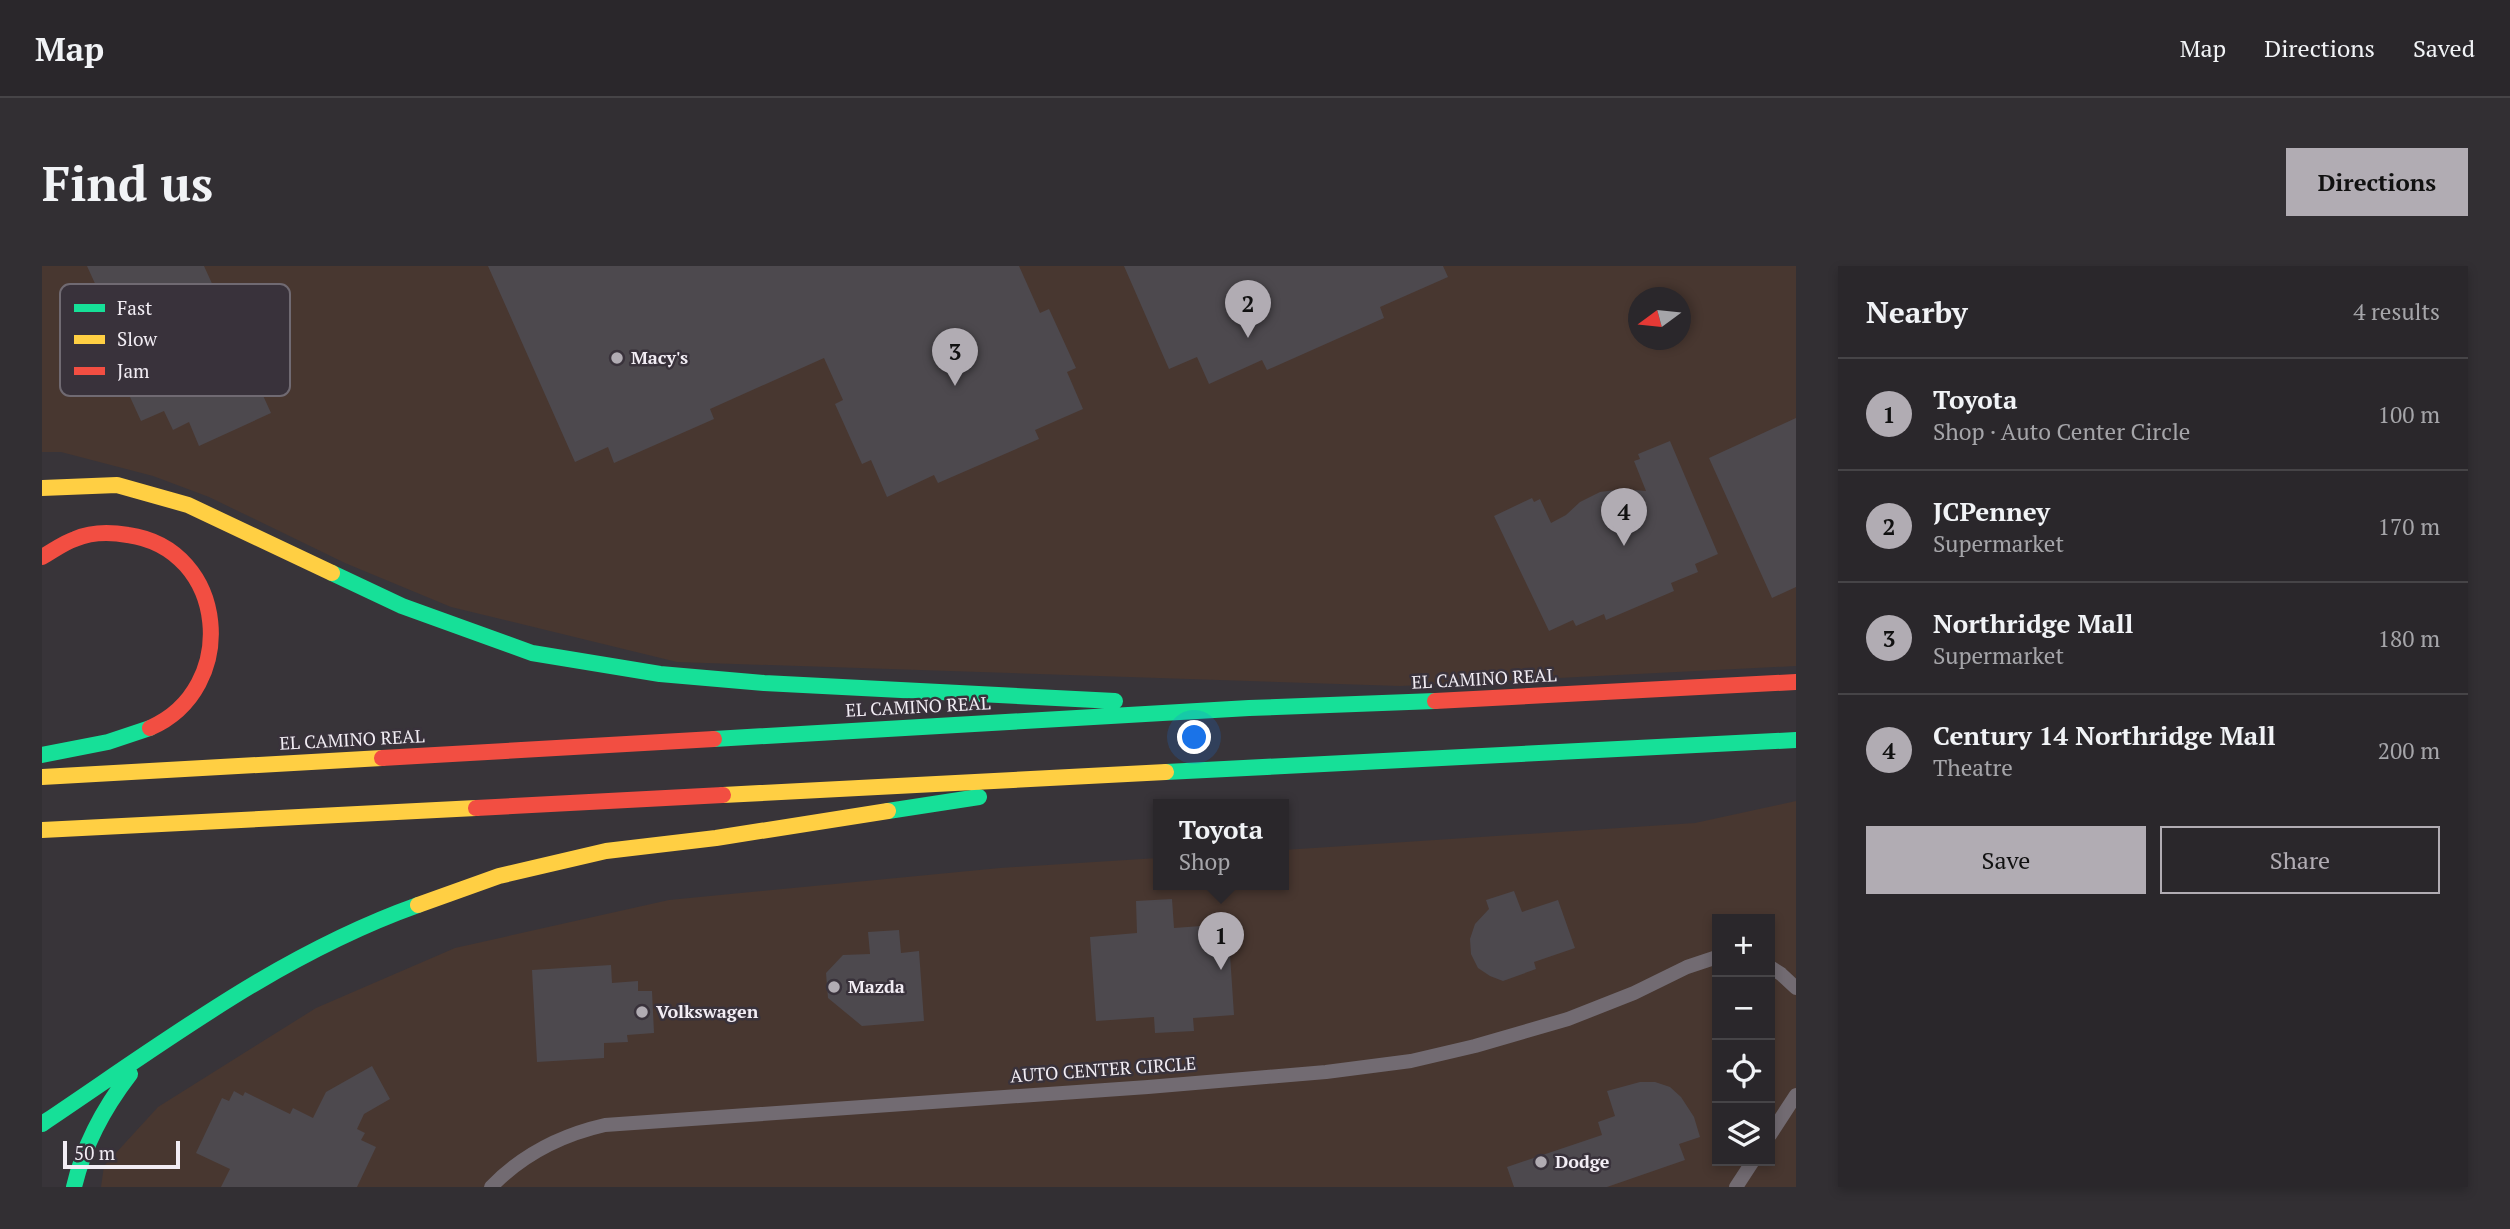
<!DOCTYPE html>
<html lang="en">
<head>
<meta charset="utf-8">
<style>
  :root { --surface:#2a272b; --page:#322f33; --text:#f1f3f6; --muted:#a5a5a9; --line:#464447; --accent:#b1acb3 }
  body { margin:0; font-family:"PT Serif",serif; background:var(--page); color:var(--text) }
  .controls { position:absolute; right:21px; bottom:21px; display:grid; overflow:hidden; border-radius:0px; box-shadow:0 4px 10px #0003 }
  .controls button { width:63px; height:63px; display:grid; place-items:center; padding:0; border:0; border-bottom:2px solid var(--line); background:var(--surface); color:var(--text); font:35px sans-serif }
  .compass { position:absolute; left:1586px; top:21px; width:63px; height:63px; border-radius:50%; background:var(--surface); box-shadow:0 4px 10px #0003; rotate:255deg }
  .scale { position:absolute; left:21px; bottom:18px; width:117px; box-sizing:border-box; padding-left:7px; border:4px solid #f2edf4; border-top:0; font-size:19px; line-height:24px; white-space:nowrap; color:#f2edf4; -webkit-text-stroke:5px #39323b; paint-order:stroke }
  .you { position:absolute; left:1153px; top:472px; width:24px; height:24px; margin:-18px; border:5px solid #fff; border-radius:50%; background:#1a73e8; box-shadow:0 0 0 10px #1a73e833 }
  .badge { display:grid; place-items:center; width:46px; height:46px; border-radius:50%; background:var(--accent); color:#111; font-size:23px; font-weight:700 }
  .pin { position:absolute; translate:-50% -58px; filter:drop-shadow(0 2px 4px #0008) }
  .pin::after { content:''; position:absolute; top:37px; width:24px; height:21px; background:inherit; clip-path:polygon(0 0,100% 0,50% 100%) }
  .popup { position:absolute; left:1111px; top:533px; width:136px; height:91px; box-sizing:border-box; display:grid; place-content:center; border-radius:0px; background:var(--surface); filter:drop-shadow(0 2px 5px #0005); font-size:23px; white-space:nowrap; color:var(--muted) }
  .popup b { font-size:26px; color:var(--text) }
  .popup::after { content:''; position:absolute; left:50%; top:100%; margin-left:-14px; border:14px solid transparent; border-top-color:var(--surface) }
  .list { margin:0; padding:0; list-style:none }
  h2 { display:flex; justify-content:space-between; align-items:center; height:91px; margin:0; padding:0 28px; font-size:30px }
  h2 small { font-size:23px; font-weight:400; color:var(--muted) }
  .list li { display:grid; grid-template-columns:46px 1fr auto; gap:21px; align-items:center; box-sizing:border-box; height:112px; padding:0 28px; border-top:2px solid var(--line) }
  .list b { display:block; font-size:26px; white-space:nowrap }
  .list p { margin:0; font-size:23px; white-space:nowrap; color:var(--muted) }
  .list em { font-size:23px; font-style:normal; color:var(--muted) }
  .actions { display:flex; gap:14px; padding:21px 28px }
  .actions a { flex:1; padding:16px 0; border:2px solid var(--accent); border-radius:0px; text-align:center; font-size:24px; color:var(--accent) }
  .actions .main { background:var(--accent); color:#111 }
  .icon { flex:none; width:38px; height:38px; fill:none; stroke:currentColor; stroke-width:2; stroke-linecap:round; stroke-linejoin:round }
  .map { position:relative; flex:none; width:1754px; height:921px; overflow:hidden; border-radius:0px }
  header { display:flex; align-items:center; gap:42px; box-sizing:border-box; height:98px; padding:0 35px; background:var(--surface); border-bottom:2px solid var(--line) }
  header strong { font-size:33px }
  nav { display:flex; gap:38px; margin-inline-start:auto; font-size:24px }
  .intro { display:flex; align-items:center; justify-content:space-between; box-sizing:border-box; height:168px; padding:0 42px }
  h1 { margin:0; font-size:49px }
  .button { padding:18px 32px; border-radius:0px; background:var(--accent); color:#111; font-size:24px; font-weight:700 }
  main { display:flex; gap:42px; padding:0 42px }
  aside { flex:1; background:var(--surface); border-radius:0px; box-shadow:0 4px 10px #0003 }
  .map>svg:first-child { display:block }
  .commercial { fill:#483730; fill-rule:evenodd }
  .building { fill:#4d494e }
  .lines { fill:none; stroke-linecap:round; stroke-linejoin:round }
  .street { stroke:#726b72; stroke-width:14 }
  .fast { stroke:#16e098; stroke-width:16 }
  .slow { stroke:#ffcf43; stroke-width:16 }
  .jam { stroke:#f24e42; stroke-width:16 }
  .poi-dot { fill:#b1acb3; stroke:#39323b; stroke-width:2.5 }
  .labels { text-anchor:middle; stroke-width:5; stroke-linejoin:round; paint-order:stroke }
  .poi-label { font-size:18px; font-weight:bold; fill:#f2edf4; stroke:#39323b; text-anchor:start }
  .street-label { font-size:18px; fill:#f2edf4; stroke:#39323b }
  .key { fill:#39323b; stroke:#706a72; stroke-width:2 }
  .key-label { font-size:19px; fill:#f2edf4 }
</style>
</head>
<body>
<header>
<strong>Map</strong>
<nav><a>Map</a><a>Directions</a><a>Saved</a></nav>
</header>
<div class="intro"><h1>Find us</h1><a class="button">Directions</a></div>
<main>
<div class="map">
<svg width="1754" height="921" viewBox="0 0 1754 921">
  <rect width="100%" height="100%" fill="#383439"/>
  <path class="commercial" d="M0,0h1754v400l-396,20 -723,-24 -226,-55 -106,-44 -136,-66 -56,-21 -92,-24h-19zM1596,32h42v42h-42z
    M1754,535v386h-1695l3,-21 54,-59 158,-99 139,-60 214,-48 331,-32 158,-10v26h126v-34l411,-27zM1675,653h53v242h-53z"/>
  <path class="building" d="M45,0h117l67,147 -72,33 -10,-24 -16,8 -9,-19 -23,10 -47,-103 14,-6z
    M446,0h531l21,47 9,-4 27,59 -9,4 16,37 -48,21 4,9 -101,44 -4,-8 -47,22 -16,-37 -9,4 -27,-60 8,-4 -19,-42 -114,51 4,10 -100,44 -6,-16 -33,15z
    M1082,0h319l5,11 -68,30 4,11 -117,52 -5,-10 -53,24 -12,-27 -28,12z
    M1754,152v169l-24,11 -63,-140z
    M1628,175l48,113 -23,10 3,8 -27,11 3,8 -68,29 -2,-6 -28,12 -3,-6 -24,11 -55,-115 38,-18 2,4 6,-3 11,24 15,-8 14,-13 20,-10 22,-3 24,2 -12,-30 6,-2 -2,-5z
    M1472,625l8,21 36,-12 17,48 -41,14 2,7 -33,12 -13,-5 -12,-8 -7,-14 -1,-15 5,-15 14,-15 -3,-9z
    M1130,633l2,29 54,-4 6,91 -41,3 1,13 -39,2 -1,-16 -58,4 -6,-84 47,-4 -1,-32z
    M857,664l2,23 18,-2 5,70 -62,5 -34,-28 -2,-25 17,-18 27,-1 -2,-22z
    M569,699l1,18 26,-2v10h14l2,42 -27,2 1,7 -24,1v15l-67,4 -5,-92z
    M330,800l18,33 -26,15 -7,15 8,4 -4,7 15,7 -19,40h-136l9,-18 -34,-16 26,-55 7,3 5,-10 9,5 2,-4 45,22 3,-6 20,10 13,-26z
    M1598,816h15l15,5 11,10 13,20 6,20 -21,7 6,16 -78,27h-93l-7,-20 95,-32 -4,-13 17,-6 -8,-25z"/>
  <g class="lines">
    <path class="street" d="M1728,701l11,7 15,14
      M1728,869l26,-40
      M449,921c32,-33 70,-52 114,-62l543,-38 178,-15 85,-11 64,-15 93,-27 66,-26 53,-26 30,-10
      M1694,921l17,-26"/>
    <path class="fast" d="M290,307l70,33 130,47 128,21 104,9 351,18
      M672,473l535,-31 186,-7
      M0,489l66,-13 42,-14
      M1124,506l630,-32
      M846,545l91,-14
      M0,858c121,-81 238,-170 376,-219
      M32,921c10,-43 29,-78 56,-113"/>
    <path class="slow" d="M0,222l75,-3 71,20 144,68
      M0,511l340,-19
      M681,529l443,-23
      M0,564l434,-22
      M376,639l81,-29 107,-25 110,-13 172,-27"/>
    <path class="jam" d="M0,291c11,-6 21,-14 33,-18 16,-7 36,-7 53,-4 100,14 112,154 22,193
      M1393,435l361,-19
      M340,492l332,-19
      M434,542l247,-13"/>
  </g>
  <g class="poi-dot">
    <circle cx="575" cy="92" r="7"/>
    <circle cx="792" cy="721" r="7"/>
    <circle cx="600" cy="746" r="7"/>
    <circle cx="1499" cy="896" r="7"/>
  </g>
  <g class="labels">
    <g class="poi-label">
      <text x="589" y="98">Macy's</text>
      <text x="806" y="727">Mazda</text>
      <text x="614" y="752">Volkswagen</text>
      <text x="1513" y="902">Dodge</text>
    </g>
    <g class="street-label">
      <text transform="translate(1442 413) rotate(-3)" y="6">EL CAMINO REAL</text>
      <text transform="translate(876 441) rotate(-3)" y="6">EL CAMINO REAL</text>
      <text transform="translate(310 474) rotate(-3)" y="6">EL CAMINO REAL</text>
      <text transform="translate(1061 804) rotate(-4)" y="6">AUTO CENTER CIRCLE</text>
    </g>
  </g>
  <rect x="18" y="18" width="230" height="112" rx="10" class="key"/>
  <rect x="32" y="38" width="31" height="8" fill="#16e098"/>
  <rect x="32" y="69" width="31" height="9" fill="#ffcf43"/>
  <rect x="32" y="101" width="31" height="8" fill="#f24e42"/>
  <g class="key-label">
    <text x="75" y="49">Fast</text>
    <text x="75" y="80">Slow</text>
    <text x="75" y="112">Jam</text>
  </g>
</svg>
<div class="controls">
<button>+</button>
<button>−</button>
<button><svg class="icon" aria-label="locate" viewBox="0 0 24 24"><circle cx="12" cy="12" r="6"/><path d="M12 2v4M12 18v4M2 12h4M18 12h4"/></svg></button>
<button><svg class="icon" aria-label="layers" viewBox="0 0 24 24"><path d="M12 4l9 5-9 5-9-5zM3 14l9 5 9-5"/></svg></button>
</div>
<svg class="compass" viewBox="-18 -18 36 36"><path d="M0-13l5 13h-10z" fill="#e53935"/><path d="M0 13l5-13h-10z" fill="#a5a5a9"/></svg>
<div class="scale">50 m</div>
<div class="you"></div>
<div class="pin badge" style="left:1179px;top:704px">1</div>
<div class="popup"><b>Toyota</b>Shop</div>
<div class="pin badge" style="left:1206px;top:72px">2</div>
<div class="pin badge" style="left:913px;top:120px">3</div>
<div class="pin badge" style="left:1582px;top:280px">4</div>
</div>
<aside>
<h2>Nearby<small>4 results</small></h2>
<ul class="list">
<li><span class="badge">1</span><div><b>Toyota</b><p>Shop · Auto Center Circle</p></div><em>100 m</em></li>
<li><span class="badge">2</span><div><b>JCPenney</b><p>Supermarket</p></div><em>170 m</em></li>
<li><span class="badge">3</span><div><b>Northridge Mall</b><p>Supermarket</p></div><em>180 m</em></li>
<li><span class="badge">4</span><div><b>Century 14 Northridge Mall</b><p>Theatre</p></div><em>200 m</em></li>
</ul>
<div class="actions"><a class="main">Save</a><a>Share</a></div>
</aside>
</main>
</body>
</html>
